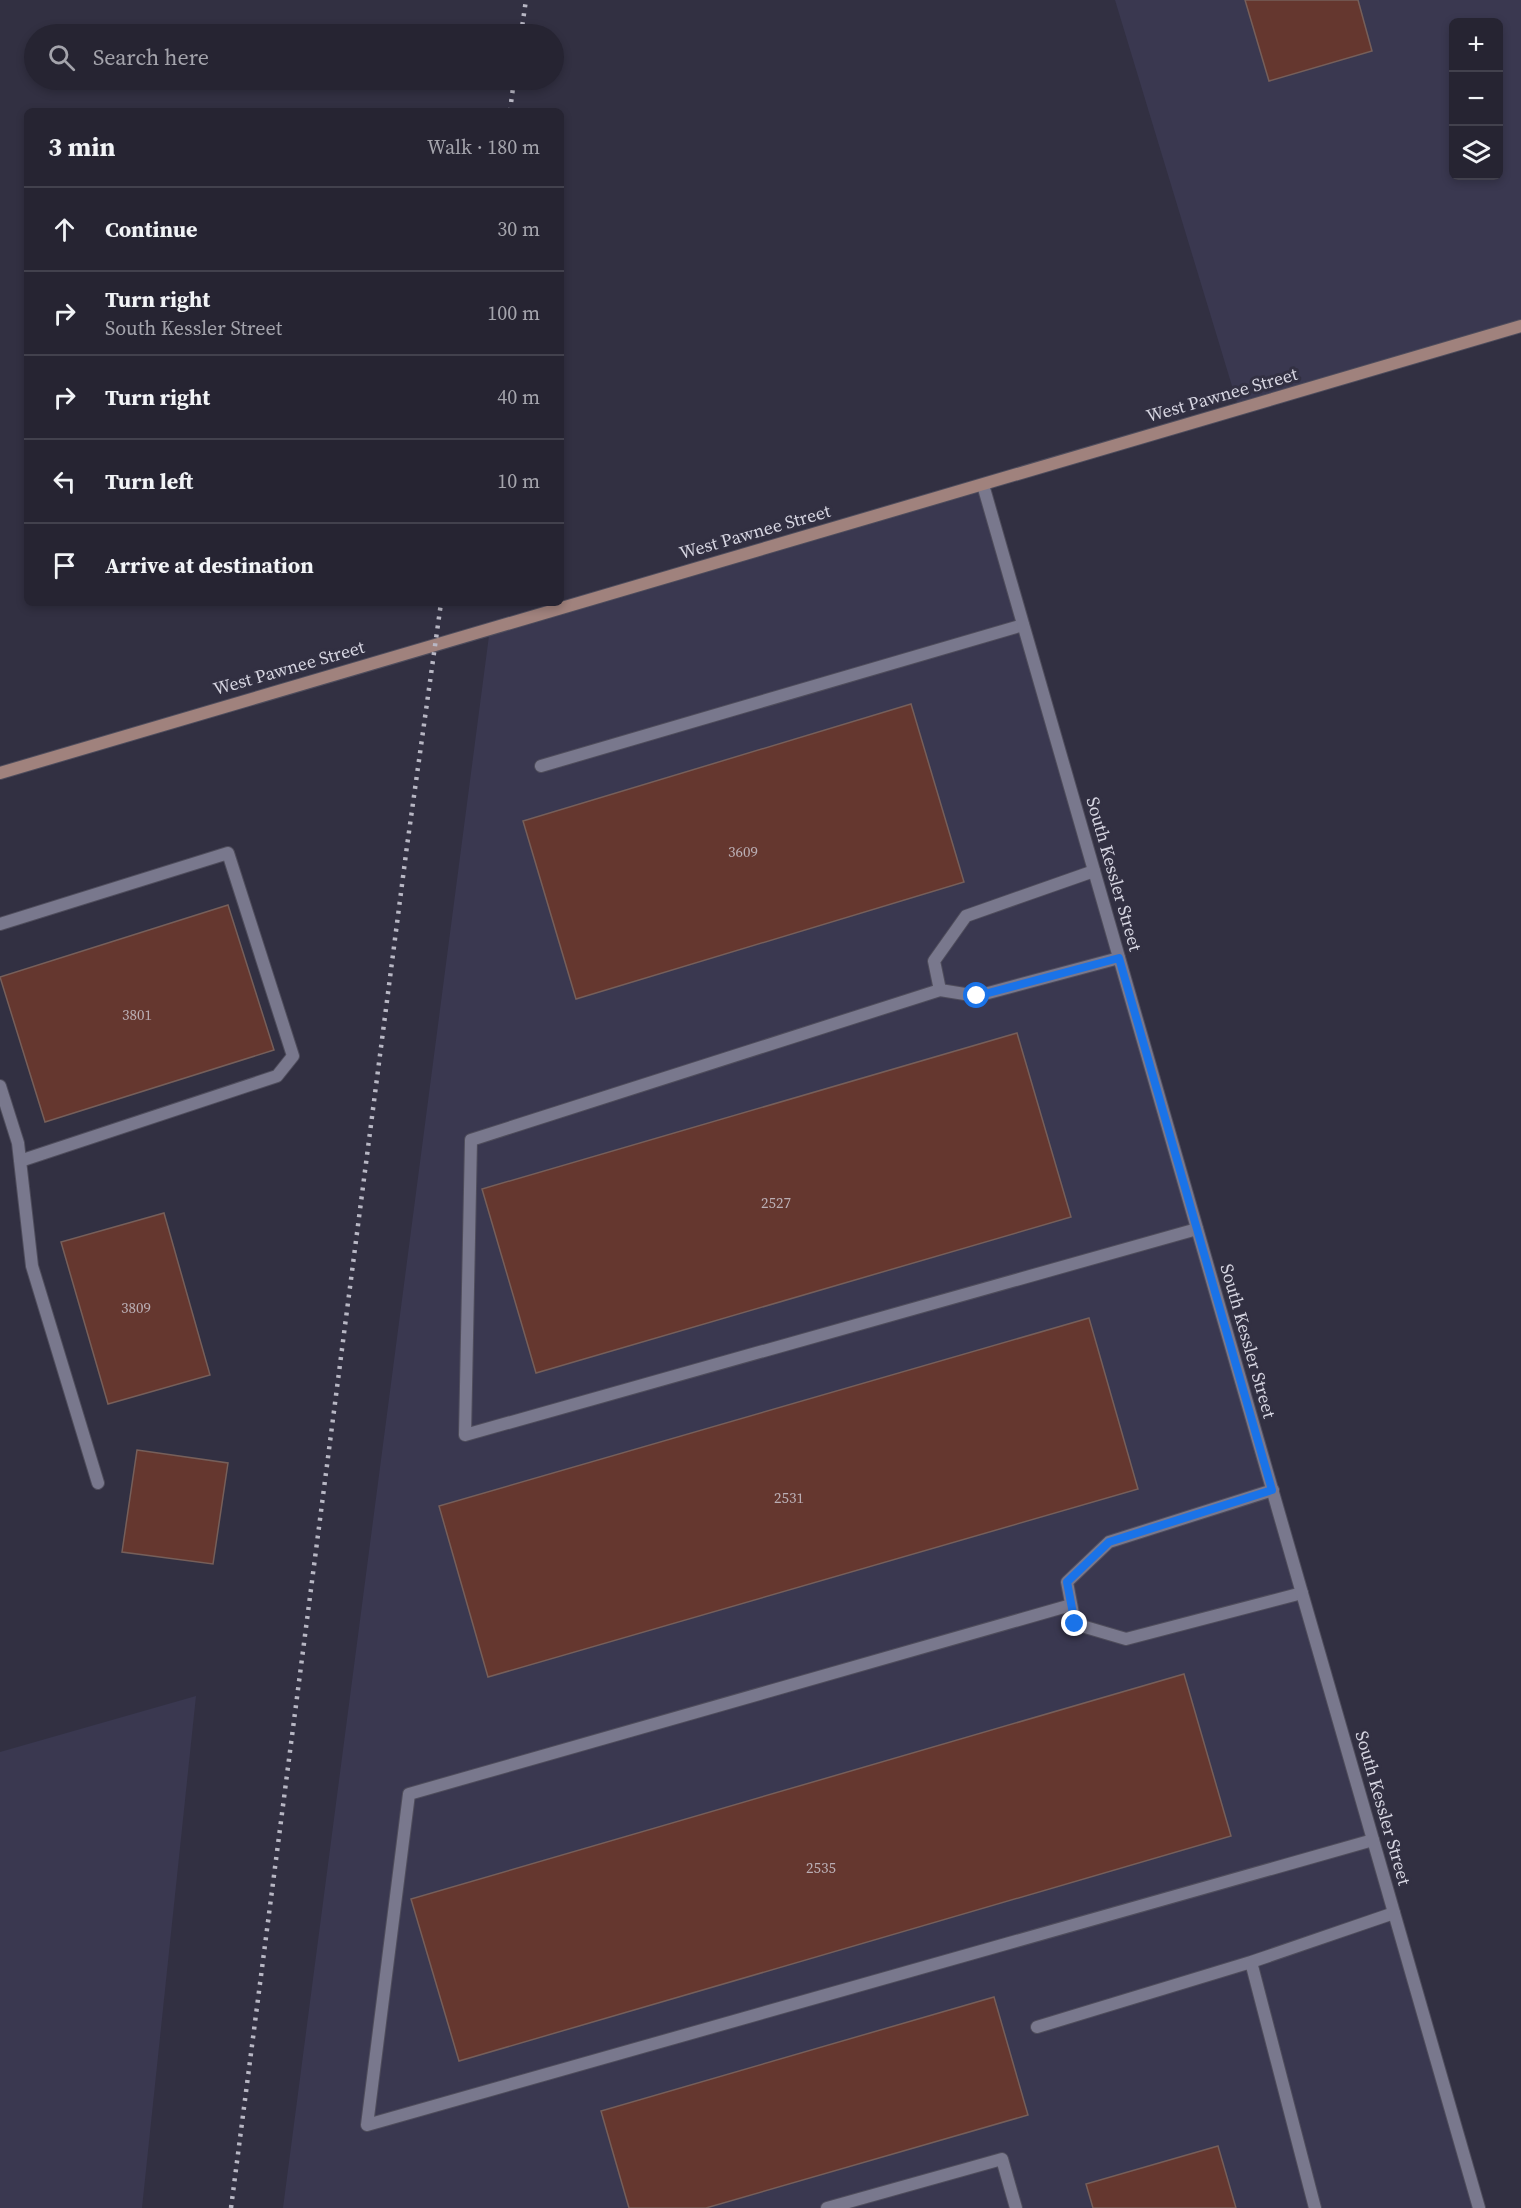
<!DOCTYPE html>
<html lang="en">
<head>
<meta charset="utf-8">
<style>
  :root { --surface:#262432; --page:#32303e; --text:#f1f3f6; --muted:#a4a4ac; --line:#42414d }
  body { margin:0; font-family:"Source Serif 4",serif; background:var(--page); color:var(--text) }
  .controls { position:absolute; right:18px; top:18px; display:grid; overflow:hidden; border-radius:9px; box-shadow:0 3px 9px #0003 }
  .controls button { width:54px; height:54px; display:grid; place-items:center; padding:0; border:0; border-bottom:2px solid var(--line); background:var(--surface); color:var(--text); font:30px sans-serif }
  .stop { position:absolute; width:18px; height:18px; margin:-14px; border:4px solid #1a73e8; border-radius:50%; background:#fff }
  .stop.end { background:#1a73e8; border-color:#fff; box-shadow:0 2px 6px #0008 }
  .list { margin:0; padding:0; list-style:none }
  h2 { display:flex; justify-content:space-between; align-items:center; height:78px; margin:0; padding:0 24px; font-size:26px }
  h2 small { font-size:20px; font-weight:400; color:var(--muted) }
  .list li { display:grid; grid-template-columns:39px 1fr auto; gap:18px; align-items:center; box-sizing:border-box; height:84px; padding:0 24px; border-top:2px solid var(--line) }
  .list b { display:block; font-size:22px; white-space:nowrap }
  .list p { margin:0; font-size:20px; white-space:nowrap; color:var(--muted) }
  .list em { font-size:20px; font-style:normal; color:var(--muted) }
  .icon { flex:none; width:33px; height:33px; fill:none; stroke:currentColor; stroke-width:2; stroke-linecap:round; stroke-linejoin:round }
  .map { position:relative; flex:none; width:1521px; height:2208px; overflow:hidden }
  .search { position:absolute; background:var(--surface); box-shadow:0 3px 9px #0003; left:24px; top:24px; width:540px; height:66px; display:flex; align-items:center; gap:15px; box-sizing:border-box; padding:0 21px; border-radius:33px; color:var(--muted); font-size:22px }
  .panel { position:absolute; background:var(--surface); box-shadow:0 3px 9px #0003; left:24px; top:108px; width:540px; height:498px; border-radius:9px }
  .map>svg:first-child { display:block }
  .built { fill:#3a3850; fill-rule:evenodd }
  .building { fill:#65372f; stroke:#765f5a; stroke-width:1.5 }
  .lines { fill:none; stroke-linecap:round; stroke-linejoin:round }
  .lane-casing { stroke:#4f4d5c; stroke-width:14 }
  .street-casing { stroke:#4f4d5c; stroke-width:14 }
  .secondary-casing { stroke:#4f4d5c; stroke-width:14 }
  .lane { stroke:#79788d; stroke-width:12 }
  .street { stroke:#79788d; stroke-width:12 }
  .secondary { stroke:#a0827d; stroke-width:12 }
  .rail { stroke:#b8b7c4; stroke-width:4.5; stroke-dasharray:3 6; stroke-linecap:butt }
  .route { stroke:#1a73e8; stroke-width:8 }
  .labels { text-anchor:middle; stroke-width:6; stroke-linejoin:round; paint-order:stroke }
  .number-label { font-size:15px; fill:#baaeb4 }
  .street-label { font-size:18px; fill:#d6d5e1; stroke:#323042 }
</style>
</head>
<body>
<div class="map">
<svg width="1521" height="2208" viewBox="0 0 1521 2208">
  <rect width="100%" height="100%" fill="#323042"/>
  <path class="built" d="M1115,0h406v326l-282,83zM1454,22h44v154h-44z
    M983,485l496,1723h-1196l207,-1580z
    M196,1696l-54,512h-142v-456z"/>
  <path class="building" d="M1245,0h113l14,51 -103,30z
    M911,704l53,178 -388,117 -53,-178z
    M228,905l46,145 -229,72 -45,-145z
    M1017,1033l54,184 -535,156 -54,-184z
    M164,1213l46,162 -102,29 -47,-162z
    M1089,1318l49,171 -650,188 -49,-171z
    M137,1450l91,13 -15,101 -91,-12z
    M1184,1674l47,162 -772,225 -48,-162z
    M994,1997l34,118 -322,93h-77l-28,-97z
    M1218,2146l18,62h-143l-7,-24z"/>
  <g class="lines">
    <defs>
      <path id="lane" d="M541,766l482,-141
        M1094,871l-128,45 -32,45 6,29 37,6 142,-38
        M0,924l228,-71 65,203 -16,20 -257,85
        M940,990l-469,150 -6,295 732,-206
        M0,1086l18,57 14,123 66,217
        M1273,1490l-164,52 -42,40 8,42 51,15 176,-46
        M1071,1605l-662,189 -42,331 1006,-285
        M1037,2027l214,-65
        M827,2208l175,-49 14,49
        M1315,2208l-64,-246 143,-49"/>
      <path id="street" d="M983,485l496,1723"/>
      <path id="secondary" d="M0,773l1521,-447"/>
    </defs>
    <use href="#lane" class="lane-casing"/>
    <use href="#street" class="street-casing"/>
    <use href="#secondary" class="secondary-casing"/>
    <use href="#lane" class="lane"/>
    <use href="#street" class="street"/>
    <use href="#secondary" class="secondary"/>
    <path class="rail" d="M521,34l5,-34
      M510,111l4,-31
      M231,2208l176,-1362 34,-243"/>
  </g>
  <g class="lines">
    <path class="route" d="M977,996l142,-38 153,532 -163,52 -42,40 8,42"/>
  </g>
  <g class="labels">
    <g class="number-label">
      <text x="743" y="857">3609</text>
      <text x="137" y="1020">3801</text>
      <text x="776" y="1208">2527</text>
      <text x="136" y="1313">3809</text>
      <text x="789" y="1503">2531</text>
      <text x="821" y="1873">2535</text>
    </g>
    <g class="street-label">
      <text transform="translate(1222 395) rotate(-16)" y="6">West Pawnee Street</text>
      <text transform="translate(755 532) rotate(-16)" y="6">West Pawnee Street</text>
      <text transform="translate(289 668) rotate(-16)" y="6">West Pawnee Street</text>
      <text transform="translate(1114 874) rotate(74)" y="6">South Kessler Street</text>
      <text transform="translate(1248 1341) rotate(74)" y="6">South Kessler Street</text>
      <text transform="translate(1383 1808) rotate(74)" y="6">South Kessler Street</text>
    </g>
  </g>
</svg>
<div class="controls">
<button>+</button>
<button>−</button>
<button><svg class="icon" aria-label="layers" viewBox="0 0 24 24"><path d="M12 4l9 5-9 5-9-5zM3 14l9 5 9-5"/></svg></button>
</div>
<div class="stop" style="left:977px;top:996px"></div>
<div class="stop end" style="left:1075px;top:1624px"></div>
<div class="search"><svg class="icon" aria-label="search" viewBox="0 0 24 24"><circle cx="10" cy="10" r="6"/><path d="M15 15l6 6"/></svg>Search here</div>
<section class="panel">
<h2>3 min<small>Walk · 180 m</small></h2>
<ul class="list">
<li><svg class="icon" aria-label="ahead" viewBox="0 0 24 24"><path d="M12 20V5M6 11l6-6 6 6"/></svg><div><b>Continue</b></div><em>30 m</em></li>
<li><svg class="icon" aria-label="right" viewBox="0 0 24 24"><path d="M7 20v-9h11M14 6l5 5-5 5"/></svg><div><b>Turn right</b><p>South Kessler Street</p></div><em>100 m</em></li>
<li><svg class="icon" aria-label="right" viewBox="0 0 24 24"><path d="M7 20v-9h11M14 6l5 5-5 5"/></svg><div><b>Turn right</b></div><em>40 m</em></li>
<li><svg class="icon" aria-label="left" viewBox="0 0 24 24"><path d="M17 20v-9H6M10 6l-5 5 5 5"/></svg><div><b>Turn left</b></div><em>10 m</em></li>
<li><svg class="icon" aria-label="arrive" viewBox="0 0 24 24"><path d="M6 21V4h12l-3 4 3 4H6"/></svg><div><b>Arrive at destination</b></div></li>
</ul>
</section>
</div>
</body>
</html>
